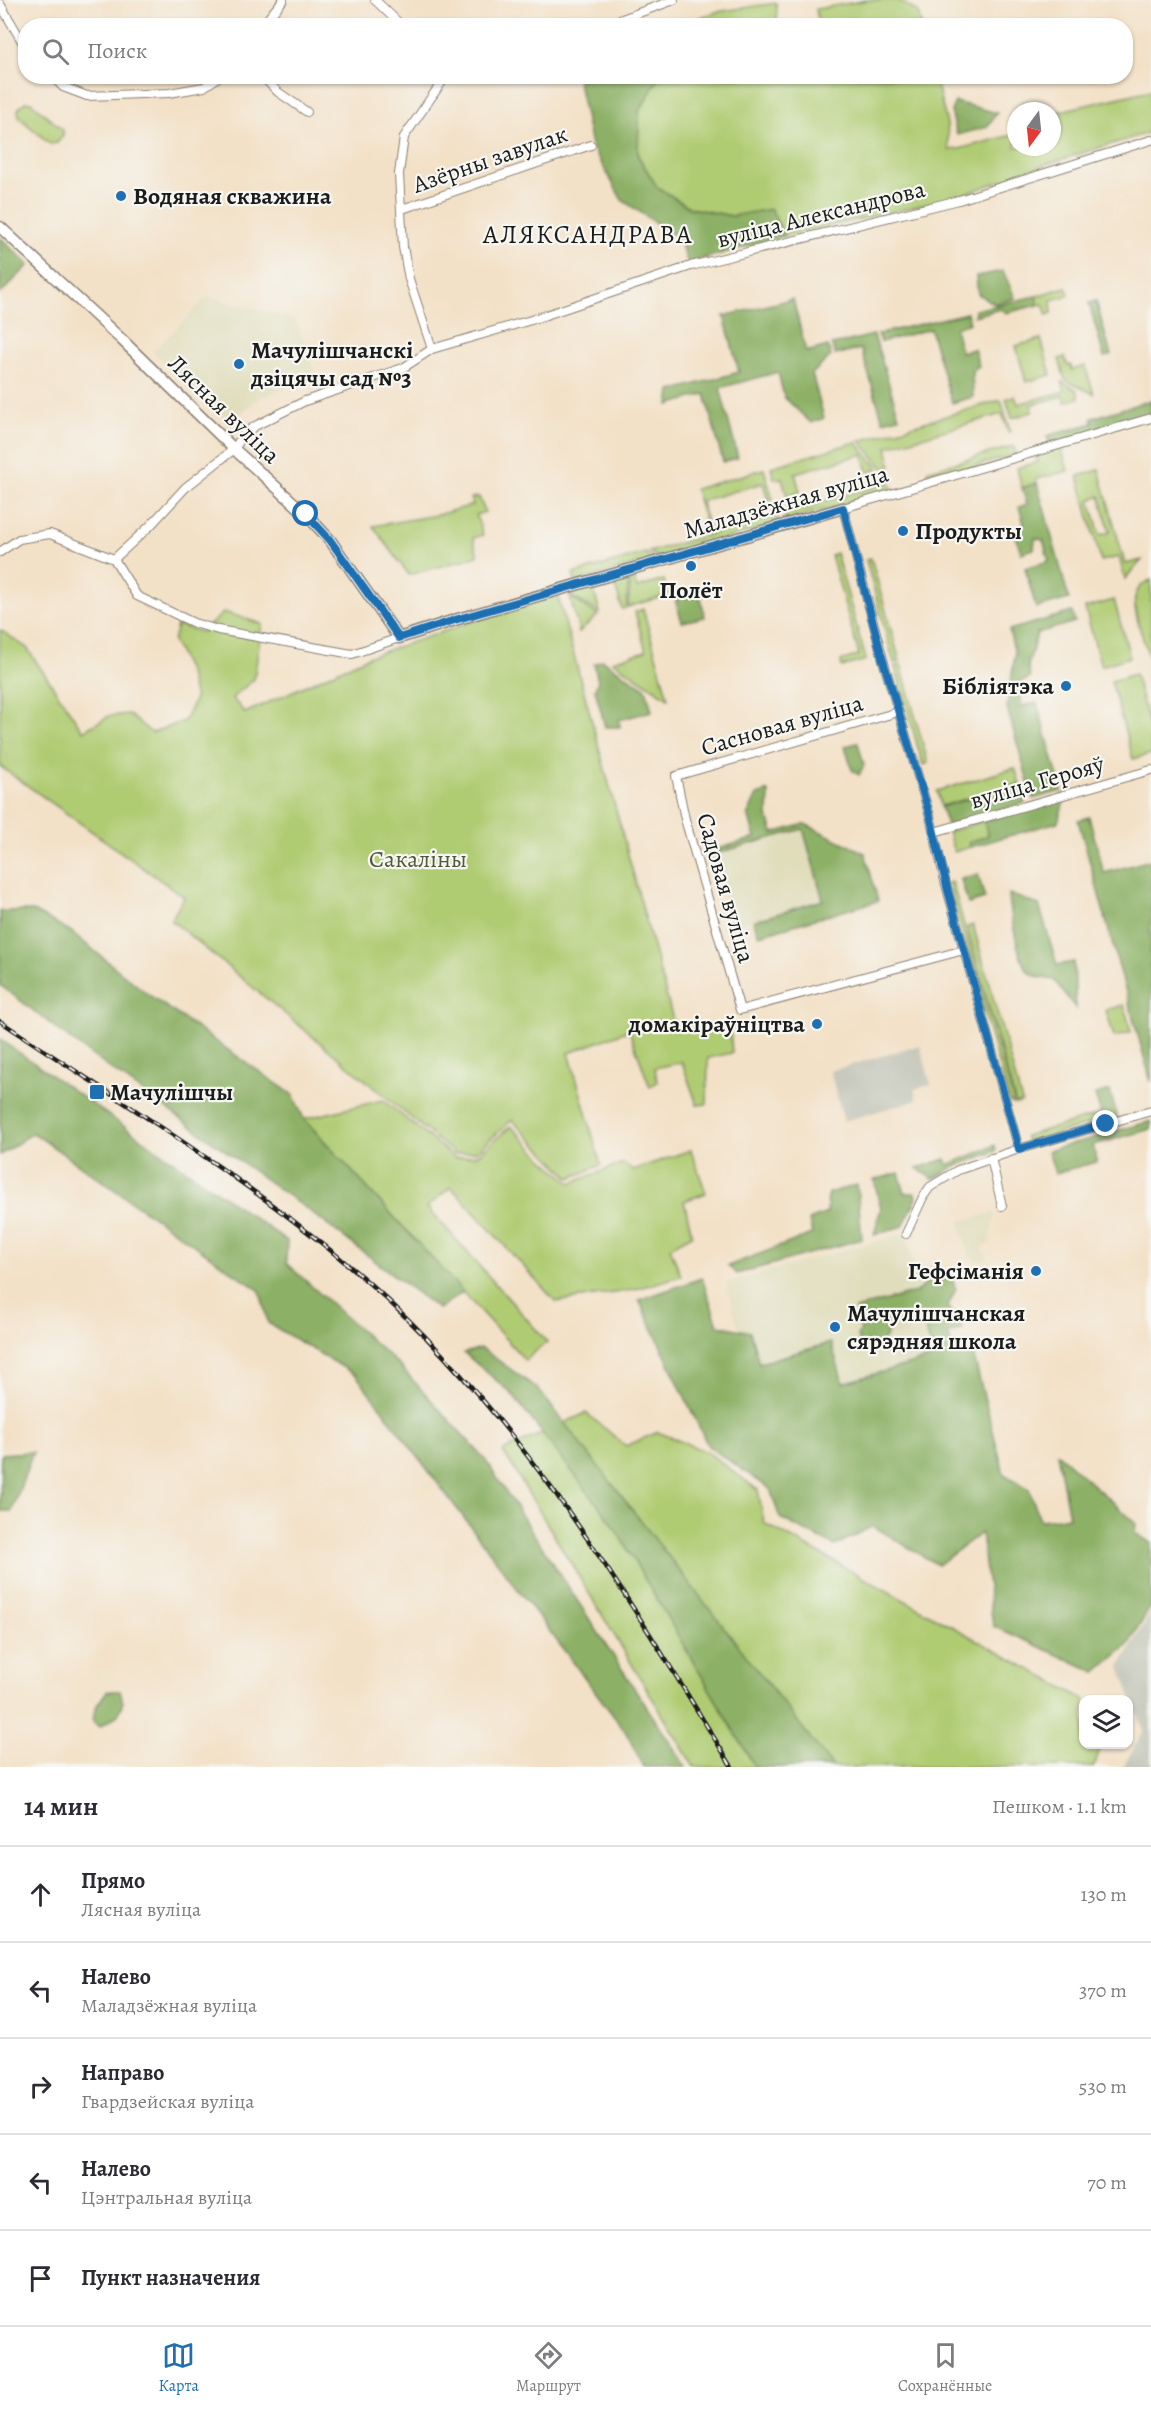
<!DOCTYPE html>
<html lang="ru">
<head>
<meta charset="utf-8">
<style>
  :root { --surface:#fff; --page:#f7f7f7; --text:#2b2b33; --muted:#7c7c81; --line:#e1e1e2; --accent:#1f6fb2 }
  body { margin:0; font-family:Alegreya,serif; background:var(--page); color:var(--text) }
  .controls { position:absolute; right:18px; bottom:18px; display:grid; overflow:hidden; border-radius:12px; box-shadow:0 2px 4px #0004 }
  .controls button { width:54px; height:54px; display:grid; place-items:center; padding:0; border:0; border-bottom:2px solid var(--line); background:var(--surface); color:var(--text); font:30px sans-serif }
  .compass { position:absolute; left:1007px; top:102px; width:54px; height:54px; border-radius:50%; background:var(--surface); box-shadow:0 2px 4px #0004; rotate:195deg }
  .stop { position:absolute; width:18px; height:18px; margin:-14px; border:4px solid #1f6fb2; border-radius:50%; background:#fff }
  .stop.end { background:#1f6fb2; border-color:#fff; box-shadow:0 2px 6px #0008 }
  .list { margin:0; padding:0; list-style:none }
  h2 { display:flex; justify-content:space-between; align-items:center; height:78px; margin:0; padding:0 24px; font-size:26px }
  h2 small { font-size:20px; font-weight:400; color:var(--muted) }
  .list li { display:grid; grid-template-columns:39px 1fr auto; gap:18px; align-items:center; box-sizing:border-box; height:96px; padding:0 24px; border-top:2px solid var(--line) }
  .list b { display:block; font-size:22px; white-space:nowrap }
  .list p { margin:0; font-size:20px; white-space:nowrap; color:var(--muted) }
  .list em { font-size:20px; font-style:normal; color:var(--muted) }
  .icon { flex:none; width:33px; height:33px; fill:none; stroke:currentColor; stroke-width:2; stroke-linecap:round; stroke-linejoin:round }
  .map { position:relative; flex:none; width:1151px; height:1767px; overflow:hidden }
  .search { position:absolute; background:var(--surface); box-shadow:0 2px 4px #0004; left:18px; right:18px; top:18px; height:66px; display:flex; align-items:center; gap:15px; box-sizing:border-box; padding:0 21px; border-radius:24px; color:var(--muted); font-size:22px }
  .sheet { height:558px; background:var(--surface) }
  nav { display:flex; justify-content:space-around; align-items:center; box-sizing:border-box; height:84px; border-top:2px solid var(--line); background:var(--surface); font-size:16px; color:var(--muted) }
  nav a { display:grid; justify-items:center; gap:3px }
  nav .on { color:var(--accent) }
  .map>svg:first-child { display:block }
  .built { fill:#e0ddbb }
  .industrial { fill:#c4c6b9 }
  .green { fill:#b0cc73; stroke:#667448; stroke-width:1.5; fill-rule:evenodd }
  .forest { fill:#8cb065; stroke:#546640; stroke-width:1.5 }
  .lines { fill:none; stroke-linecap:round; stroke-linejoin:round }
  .minor-casing { stroke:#887e72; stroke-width:10 }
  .major-casing { stroke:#887e72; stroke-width:13 }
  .minor { stroke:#fff; stroke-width:8 }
  .major { stroke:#fff; stroke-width:10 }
  .rail-casing { stroke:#1c1c1c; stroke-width:4.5 }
  .rail { stroke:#f6f6f2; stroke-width:2; stroke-dasharray:7; stroke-linecap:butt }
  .route { stroke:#1f6fb2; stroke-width:8 }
  .poi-dot { fill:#1f6fb2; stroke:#f6f6f2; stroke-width:2 }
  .labels { text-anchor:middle; stroke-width:4.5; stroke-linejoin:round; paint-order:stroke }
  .street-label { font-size:24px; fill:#1c1c1c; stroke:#f6f6f2 }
  .poi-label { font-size:24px; font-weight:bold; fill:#1c1c1c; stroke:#f6f6f2; text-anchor:start }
  .park-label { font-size:24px; fill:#505a3a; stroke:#f6f6f2 }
  .neighbourhood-label { font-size:26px; letter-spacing:1.5px; fill:#1c1c1c; stroke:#f6f6f2 }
</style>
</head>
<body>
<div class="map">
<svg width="1151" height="1767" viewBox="0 0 1151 1767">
  <rect width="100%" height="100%" fill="#f6f6f2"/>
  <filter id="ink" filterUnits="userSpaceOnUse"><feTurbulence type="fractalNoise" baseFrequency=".0167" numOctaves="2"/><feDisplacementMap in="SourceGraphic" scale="12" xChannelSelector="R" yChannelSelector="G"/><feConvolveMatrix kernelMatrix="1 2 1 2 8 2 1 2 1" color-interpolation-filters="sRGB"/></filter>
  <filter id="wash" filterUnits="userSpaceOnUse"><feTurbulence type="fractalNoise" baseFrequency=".008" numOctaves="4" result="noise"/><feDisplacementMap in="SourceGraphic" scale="24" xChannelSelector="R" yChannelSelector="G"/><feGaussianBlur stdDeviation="1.35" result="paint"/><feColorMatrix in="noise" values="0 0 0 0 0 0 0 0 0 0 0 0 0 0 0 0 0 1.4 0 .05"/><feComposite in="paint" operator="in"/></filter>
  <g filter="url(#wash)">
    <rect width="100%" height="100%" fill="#f3e1c7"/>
    <path class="built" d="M208,296l88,24 20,56 -56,22 -31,24 -76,-70z
      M802,831l19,69 -91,26 -19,-69z
      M995,1212l-6,32h-5l-2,8 5,1 -1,8 -16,-2 -11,-38z
      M905,1233l39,137 -179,51 -39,-138z"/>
    <path class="industrial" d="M920,1045l11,40 -17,4 3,11 -73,21 -14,-50z
      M1151,1612v155h-28l21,-36 -24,-64z"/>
    <path class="green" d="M867,0h31l20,12 3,13h-103l-2,-16z
      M776,3l2,22h-98l36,-13z
      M659,77h276l12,47 2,26 10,-1 57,-15v13h36v-34l99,-23v42l-101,31 -96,35 -170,38 -13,-27 -39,7 -42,-8 -33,-21 -19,-31 1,-44z
      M25,102h6l32,28v6l-6,7 -7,1 -31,-27 -1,-8z
      M1066,287l3,8 -18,5 1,13 -5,2 -4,-11 -5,1 -2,-9z
      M1041,339l10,36 -25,7 -10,-36z
      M1065,357l2,8h4l1,5 13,-4 9,28 -29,-14 -6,-21z
      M1062,382l15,8 2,8 -14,4 -2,-6 -32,9 1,7 -20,6 -6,-19 9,-3 3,8 47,-13z
      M1001,400l9,31 -2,1 -6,-18 -115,33 4,19 -8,2 -23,-27z
      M856,442l23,27 -11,3 -5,-18 -68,19 5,19 -13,4 -5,-18 -8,1 -3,-12z
      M1014,446l2,9 -87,24 -2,-8z
      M1061,447l7,24 -32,8 1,4 -15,5 -5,-20 21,-6 -2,-8z
      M764,469l9,31 -5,1 -5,-18 -62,18 9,31 -2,1 -13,-44z
      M1099,470l26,94 17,-4 -17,19 -6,-22 -18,4 -23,-85zM1100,496l10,36 -10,3 -10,-35z
      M890,482l2,8 -106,31 -2,-8z
      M479,497l6,15 -9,3 7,20 -10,3 5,18 -69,19 -36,-49 64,-11 36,-10 -2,-7z
      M777,515l2,8 -119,35 -11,-6z
      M645,553l11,6 -81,23 -2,-8z
      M836,553l30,107 -24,7 -1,-6 18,-6 -28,-100z
      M871,558l29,104 -6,1 -28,-103z
      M633,576l4,12 27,-8 4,15 -40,12 3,-30z
      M629,577l-3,31 -4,1 -7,-24 -21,6 6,22 -31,-18z
      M1151,580v84c-4,-16 -19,-52 -16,-67 2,-9 8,-14 16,-17z
      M557,593l119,438 54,-4 2,26 -24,5 -1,46 -10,1 -15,-43 -27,6 2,14 -7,5 -21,-57 -60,23 32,112 -31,13 -58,-58 -35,31 -22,3 -284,-234 13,-23 -184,-131v-136l27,18 56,83 26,-15 19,-2 24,19 32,-12 11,-22 -6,-26 -16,-32 4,-16 25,7 22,-20 38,12 -8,55 -22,19 13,15 123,-56z
      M570,597l28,18 -19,17z
      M1114,600l16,57 -29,9 -16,-58z
      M643,609l25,89 -56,-37 34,-10 -11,-39z
      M901,665l27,98 -5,2 -28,-99z
      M1135,674l16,58v22l-18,5 -22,-78z
      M1015,768l5,16 -79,22 -4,-15z
      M984,821l5,15 -20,6 1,5 -16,5 -6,-20z
      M952,882l62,222 -5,-2 -61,-219z
      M973,925l49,177 -6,2 -49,-177z
      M1124,1005l7,27 -17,5 -8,-27z
      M383,1100l72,58 22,-3 34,-29 31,32 29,25 52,-20 10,7 58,-20 15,43 -22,8 8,34 -22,12 11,29 -49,14 -76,12 -105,-115 -24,20 120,135 -22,18 -221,-241z
      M1098,1115l2,6 -73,21 -2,-6z
      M586,1413l40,33 32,-14 49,20 51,38 6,33 320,176v45l17,1 -7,22h-400l-191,-316z"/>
    <path class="forest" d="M577,77h82l-20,35 -1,44 19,31 33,21 42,8 39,-7 13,27 -96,27 -10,-25 -56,-38 -31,-55z
      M955,102l42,11 -10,14 -30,8 -6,-24z
      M0,237l29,28 -29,29z
      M1003,271l12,27 -20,6 -17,-10 -2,-18z
      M1036,296l2,9 -32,8 -5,-4 -27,7 1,-6z
      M793,299l13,53 22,-6 3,10 -19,18 12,44 -13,5 -27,-26 -6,-25 -58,16 18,70 -15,4 -18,-68 -36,11 2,-14 68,-19 -15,-56z
      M1096,301l15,54 -7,2 -15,-54z
      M967,313l3,10 -15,5 6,24 13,-3 5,17 -7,5 1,26 -21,6 -22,-74 -49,13 -3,-8z
      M874,335l25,82 -16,4 -22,-72 -26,6 -3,-10z
      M1151,400v16l-101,29 -3,-9 46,-13 -1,-5z
      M1037,483l32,116 -33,9 -11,-40 24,-7 -6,-21 -8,-2 -1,11 -13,4 -6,-21 9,-8 -5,-17 8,-3 -5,-16z
      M700,594l5,23 -23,5 -7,-23z
      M1072,612l3,10 -38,11 -9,33 2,12 -15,6 7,22 15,-3 25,88 -29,8 -26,-91 8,-54 -6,-24z
      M602,660l44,29 6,22 -33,9 1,7h-15l-10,-38 3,-8 -4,-17z
      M858,743l6,22 -5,10 -7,-5 -7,-24z
      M1019,784l6,19 -78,22 -6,-18z
      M769,791l-1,25 5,17 32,-9 60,29 13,48 -119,34 -6,-14 70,-21 -20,-71 -88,25 -1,-4 41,-12 -7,-24 9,-19z
      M1065,798l-7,24 -88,25 -2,-5 20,-6 -4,-15z
      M1089,817l15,56 47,-13v222l-73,-262z
      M978,874l7,25 -17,5 -7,-25z
      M1009,894l30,11 18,60 17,-3 2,47 -22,-29c-9,-2 -19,-2 -26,-9 -10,-9 -18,-62 -19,-77z
      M0,911h33l37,20 75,61 148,103 11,24 159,173 -25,17 -134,-102 -217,-155 -87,-67z
      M0,1039l287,202 -1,22 114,103 84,92 202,309h-42l-19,-36 -269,-356 -88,-52 -8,-32 -227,-158 -33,22z
      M1110,1091l7,26 -17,4 -2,-6 3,-1 -6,-19z
      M1151,1121v8l-58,16 4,17 -42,11 -7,-22z
      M995,1145l1,6 -42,16 -21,12 -16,-11 29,-9 2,6z
      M899,1173l6,20h10l2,5 -14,28 -29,9 7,-27 -7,-28z
      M857,1185l5,54 -125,35 -9,-8 84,-32 -3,-14 18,-7 1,-20z
      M951,1277l5,12 -8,17 15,23 -15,5 7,20 17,-4 32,124 25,15 11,31 29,-3 -12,-64 79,70 -1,10 16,10v63l-23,39 -32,27 -103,-46 -12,-93 -43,32 -65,-39 -38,20 -55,-28 -10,-29 -62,-43 -69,-146 63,-22 16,47 32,7 9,31 72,-20 12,40 92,-26 -12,-34 -26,-5 -17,27 -17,2 -6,-11 4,-6 -6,-21 61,-17 17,-14z
      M481,1348l57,41 295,378h-78l-143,-244 -101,-130 -47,-40z
      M33,1452l-21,59h-12l1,-57z
      M107,1691h13l3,11 -5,13 -19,12 -7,-7 5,-15z"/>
  </g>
  <g filter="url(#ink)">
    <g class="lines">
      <defs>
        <path id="minor" d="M375,0l27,26
          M0,4l26,44
          M262,26l21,-26
          M603,26l71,-26
          M52,76l11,11 24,9 82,-3 35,-6 16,-11
          M262,76l16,16 29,20
          M402,209l189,-64
          M432,349l-23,-70 -6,-32 -4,-73 5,-37 42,-61
          M0,552l19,-13 31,-5 64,25 23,37 57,27 24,7 134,24 47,-16
          M114,559l36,-33 35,-38 49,-39 10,-15 11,-8 50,-25 98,-33 29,-19 99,-29 160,-54 268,-66 192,-60
          M898,712l-222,64 9,43 55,191 224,-60
          M934,832l217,-62
          M1019,1149l-74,-268 -15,-65 -45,-149 -42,-159 308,-90
          M991,1158l11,48
          M906,1234l17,-37 7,-10 28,-17 61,-21 132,-38"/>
        <path id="major" d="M0,227l121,112 113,110 72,65 24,26 69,98 59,-19 385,-111"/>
      </defs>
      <use href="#minor" class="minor-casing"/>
      <use href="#major" class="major-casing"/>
      <use href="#minor" class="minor"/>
      <use href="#major" class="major"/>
      <defs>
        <path id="rail" d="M0,1021c125,84 256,162 369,262 153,135 257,312 363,484"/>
      </defs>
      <use href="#rail" class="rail-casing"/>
      <use href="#rail" class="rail"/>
    </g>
  </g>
  <g class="lines" filter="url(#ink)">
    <path class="route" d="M306,514l24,26 69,98 59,-19 385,-111 39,149 48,159 18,75 71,258 87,-25"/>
  </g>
  <g class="poi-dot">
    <circle cx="121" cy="196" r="6"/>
    <circle cx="239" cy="364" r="6"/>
    <circle cx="903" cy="531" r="6"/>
    <circle cx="691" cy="566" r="6"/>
    <circle cx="1066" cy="686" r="6"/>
    <circle cx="817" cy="1024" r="6"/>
    <rect x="89" y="1084" width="16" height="16" rx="3"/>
    <circle cx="1036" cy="1271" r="6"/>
    <circle cx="835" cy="1327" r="6"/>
  </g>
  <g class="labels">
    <g class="street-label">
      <text transform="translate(490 159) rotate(-19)" y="8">Азёрны завулак</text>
      <text transform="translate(821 214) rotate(-14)" y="8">вуліца Александрова</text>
      <text transform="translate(224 409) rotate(44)" y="8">Лясная вуліца</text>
      <text transform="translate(786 502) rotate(-16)" y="8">Маладзёжная вуліца</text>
      <text transform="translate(782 725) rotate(-16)" y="8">Сасновая вуліца</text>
      <text transform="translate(1037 782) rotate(-16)" y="8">вуліца Герояў</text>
      <text transform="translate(726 888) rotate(74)" y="8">Садовая вуліца</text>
    </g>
    <g class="poi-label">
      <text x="133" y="204">Водяная скважина</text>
      <text x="251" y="358">Мачулішчанскі<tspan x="251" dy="28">дзіцячы сад №3</tspan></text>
      <text x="915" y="539">Продукты</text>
      <text x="691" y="598" text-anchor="middle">Полёт</text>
      <text x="1054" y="694" text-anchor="end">Бібліятэка</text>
      <text x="805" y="1032" text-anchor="end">домакіраўніцтва</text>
      <text x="110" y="1100">Мачулішчы</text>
      <text x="1024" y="1279" text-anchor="end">Гефсіманія</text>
      <text x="847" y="1321">Мачулішчанская<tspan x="847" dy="28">сярэдняя школа</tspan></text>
    </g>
    <g class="park-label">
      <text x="418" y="867">Сакаліны</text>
    </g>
    <g class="neighbourhood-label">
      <text x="588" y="243">АЛЯКСАНДРАВА</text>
    </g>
  </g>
</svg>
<div class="controls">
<button><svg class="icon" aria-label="layers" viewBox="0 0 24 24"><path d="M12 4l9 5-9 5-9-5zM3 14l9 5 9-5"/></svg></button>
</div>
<svg class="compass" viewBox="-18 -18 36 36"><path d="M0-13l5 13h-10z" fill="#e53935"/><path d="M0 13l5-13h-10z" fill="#7c7c81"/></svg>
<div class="stop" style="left:306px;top:514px"></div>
<div class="stop end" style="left:1106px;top:1124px"></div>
<div class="search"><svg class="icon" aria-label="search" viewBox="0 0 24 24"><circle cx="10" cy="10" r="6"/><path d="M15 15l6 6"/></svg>Поиск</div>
</div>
<section class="sheet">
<h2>14 мин<small>Пешком · 1.1 km</small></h2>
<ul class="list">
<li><svg class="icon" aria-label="ahead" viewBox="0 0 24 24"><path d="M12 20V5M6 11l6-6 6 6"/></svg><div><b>Прямо</b><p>Лясная вуліца</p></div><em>130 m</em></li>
<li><svg class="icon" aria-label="left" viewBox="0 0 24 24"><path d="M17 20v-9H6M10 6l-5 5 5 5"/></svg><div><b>Налево</b><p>Маладзёжная вуліца</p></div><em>370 m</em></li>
<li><svg class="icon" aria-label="right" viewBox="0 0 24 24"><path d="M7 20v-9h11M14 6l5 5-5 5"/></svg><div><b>Направо</b><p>Гвардзейская вуліца</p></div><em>530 m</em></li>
<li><svg class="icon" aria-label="left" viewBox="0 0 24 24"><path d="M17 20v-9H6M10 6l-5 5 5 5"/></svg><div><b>Налево</b><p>Цэнтральная вуліца</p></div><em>70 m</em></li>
<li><svg class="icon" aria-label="arrive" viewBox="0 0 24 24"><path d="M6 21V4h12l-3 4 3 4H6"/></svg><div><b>Пункт назначения</b></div></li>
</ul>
</section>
<nav>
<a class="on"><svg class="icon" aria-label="map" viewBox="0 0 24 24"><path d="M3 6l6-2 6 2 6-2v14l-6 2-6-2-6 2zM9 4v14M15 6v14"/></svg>Карта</a>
<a><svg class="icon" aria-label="directions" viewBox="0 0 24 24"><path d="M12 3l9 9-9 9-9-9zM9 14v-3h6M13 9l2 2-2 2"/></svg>Маршрут</a>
<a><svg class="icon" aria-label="saved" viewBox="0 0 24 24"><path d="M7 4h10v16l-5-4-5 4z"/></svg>Сохранённые</a>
</nav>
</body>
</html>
